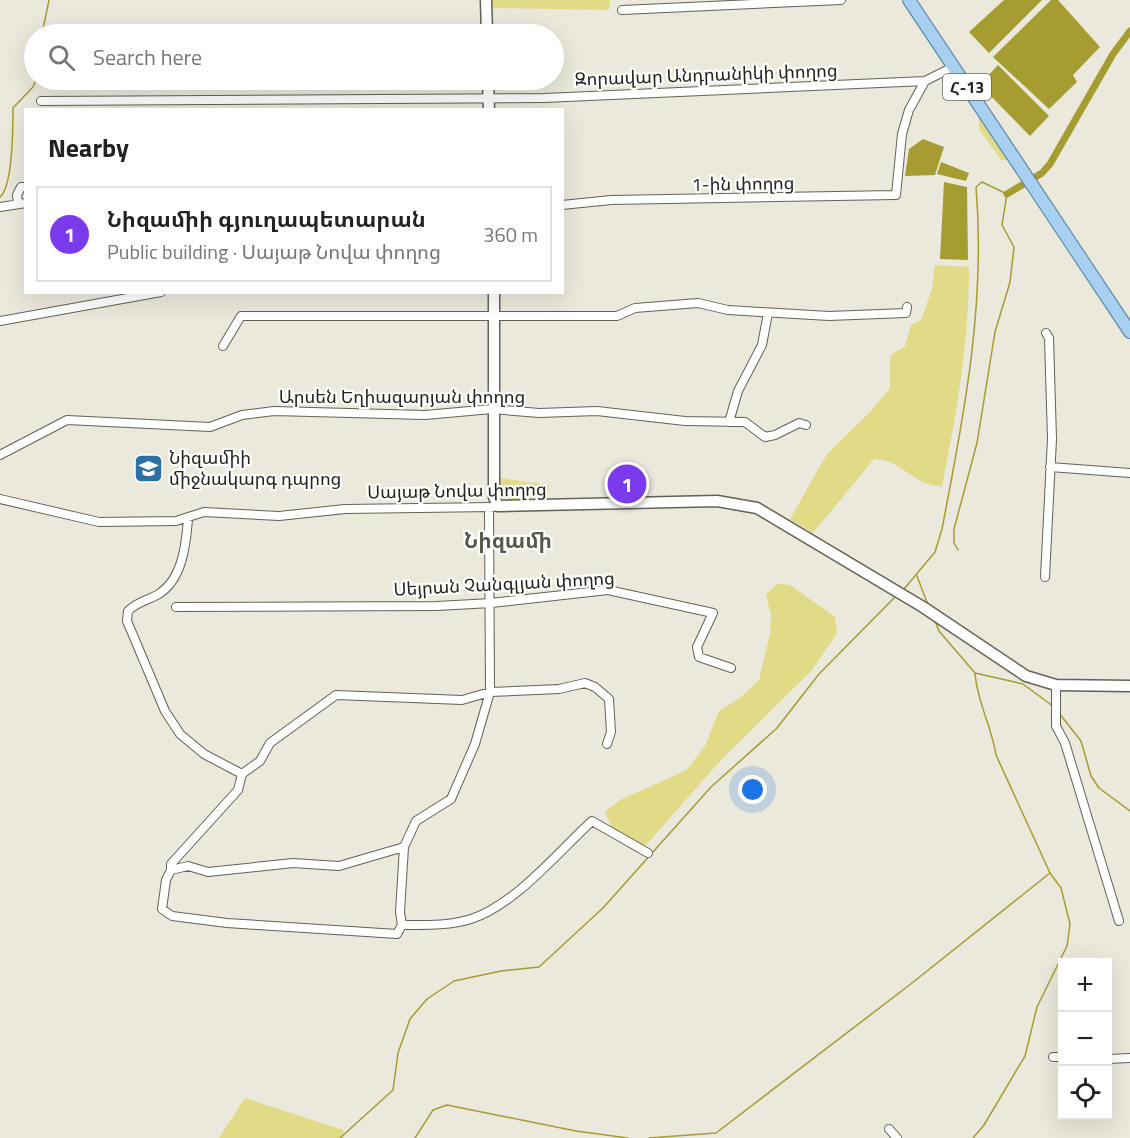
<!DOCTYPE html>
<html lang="en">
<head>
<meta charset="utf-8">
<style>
  :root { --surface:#fff; --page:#f2f2f2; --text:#222; --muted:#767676; --line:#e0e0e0; --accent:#7c3aed }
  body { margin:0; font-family:"Titillium Web","Noto Sans Armenian",sans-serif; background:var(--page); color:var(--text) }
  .controls { position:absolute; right:18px; bottom:18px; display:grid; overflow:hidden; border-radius:0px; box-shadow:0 6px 24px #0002 }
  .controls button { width:54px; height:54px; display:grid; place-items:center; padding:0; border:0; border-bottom:2px solid var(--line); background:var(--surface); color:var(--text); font:30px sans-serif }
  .you { position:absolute; left:753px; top:790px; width:21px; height:21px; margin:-15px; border:4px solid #fff; border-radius:50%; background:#1a73e8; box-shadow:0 0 0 9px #1a73e833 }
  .badge { display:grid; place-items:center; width:39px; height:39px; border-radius:50%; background:var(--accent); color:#fff; font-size:20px; font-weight:700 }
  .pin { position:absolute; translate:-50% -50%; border:3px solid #fff; box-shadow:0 2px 6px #0006 }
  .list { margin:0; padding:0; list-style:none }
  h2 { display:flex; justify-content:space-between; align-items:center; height:78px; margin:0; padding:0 24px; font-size:26px }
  h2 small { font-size:20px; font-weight:400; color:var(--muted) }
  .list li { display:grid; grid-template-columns:39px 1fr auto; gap:18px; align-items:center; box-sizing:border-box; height:96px; margin:0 12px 12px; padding:0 12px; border:2px solid var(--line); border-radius:0px }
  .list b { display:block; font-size:22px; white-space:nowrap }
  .list p { margin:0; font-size:20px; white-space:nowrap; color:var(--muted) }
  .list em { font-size:20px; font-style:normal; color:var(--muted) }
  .icon { flex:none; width:33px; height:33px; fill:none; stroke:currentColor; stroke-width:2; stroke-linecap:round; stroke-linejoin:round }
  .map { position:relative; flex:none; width:1130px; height:1138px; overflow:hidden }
  .search { position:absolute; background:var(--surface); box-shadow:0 6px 24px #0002; left:24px; top:24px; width:540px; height:66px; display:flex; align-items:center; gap:15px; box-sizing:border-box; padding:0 21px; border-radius:33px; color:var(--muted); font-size:22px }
  .panel { position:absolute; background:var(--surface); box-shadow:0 6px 24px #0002; left:24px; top:108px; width:540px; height:186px; border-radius:0px }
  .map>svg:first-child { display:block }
  .green { fill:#e1db88 }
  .water { fill:#a59c32 }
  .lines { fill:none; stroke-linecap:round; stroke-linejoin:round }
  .stream { stroke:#a59c32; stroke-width:1.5 }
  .canal { stroke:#a59c32; stroke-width:7 }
  .minor-casing { stroke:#626256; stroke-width:10 }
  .secondary-casing { stroke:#626256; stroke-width:13 }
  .primary-casing { stroke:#537fa1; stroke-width:14 }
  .minor { stroke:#fff; stroke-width:8 }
  .secondary { stroke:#fff; stroke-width:10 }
  .primary { stroke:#a7d0f1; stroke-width:12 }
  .labels { text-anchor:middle; stroke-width:4.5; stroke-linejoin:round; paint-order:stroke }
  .shield { fill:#fff; stroke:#666662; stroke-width:1.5 }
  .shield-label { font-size:16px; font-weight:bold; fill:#24241f }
  .street-label { font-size:18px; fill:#24241f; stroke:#fff }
  .poi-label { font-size:18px; fill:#24241f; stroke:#fff; text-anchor:start }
  .quarter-label { font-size:21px; font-weight:bold; fill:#56564a; stroke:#fff }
</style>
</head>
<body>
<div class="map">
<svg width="1130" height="1138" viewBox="0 0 1130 1138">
  <rect width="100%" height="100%" fill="#eae9db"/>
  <path class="green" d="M488,0h122l-1,10 -120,-2z
    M979,117l31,43h-9l-22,-31z
    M935,265l34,2c0,77 -12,144 -27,219 -29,0 -39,-26 -68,-27l-61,74 -23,-14 37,-65 43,-42 20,-24v-32l15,-10 6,-21 10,-5 11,-31z
    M500,478l49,7 -2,16 -42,-1 -4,-4z
    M777,584l13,1 45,32 2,16 -25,37 -90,89 -77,87 -32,-16 -8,-18 15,-12 67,-30 19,-26 13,-33 22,-14 18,-17 11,-47 1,-17 -5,-21z
    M245,1098l98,32 1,8h-125z"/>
  <path class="water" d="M1004,0h38l-53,53 -20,-21z
    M1051,0h7l42,47 -27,28 4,7 -28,27 -56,-52z
    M998,65l51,51 -19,20 -44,-45 -3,-10z
    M923,139l21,8 -9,28 -30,1 4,-27z
    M941,162l28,11 -3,8 -29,-7z
    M944,182l23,5 1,73 -28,-1z"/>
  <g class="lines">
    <path class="stream" d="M42,34l7,-34
      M0,197c13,-11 13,-70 13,-89l20,-21 3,-7
      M917,576l11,29
      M904,589l31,-37 7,-23c22,-113 44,-226 34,-342l6,-5 25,12 -5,31 12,22 -4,35 -15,50 -18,111 -23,86v14l4,7
      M935,621l4,10 36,42 48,11 31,23
      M1059,713l22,28 10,35 8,12 31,23
      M340,1138l53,-48 5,-37 12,-34 17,-20 27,-18 47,-10 38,-4 64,-59 108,-121 66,-59 42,-54 77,-78
      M415,1138l18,-28 14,-5 129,26 52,7
      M649,1138l67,-5 196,-150 138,-110
      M973,1138l11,-13 41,-69 12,-49 30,-61 3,-22 -9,-36 -11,-15 -54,-118c-4,-28 -19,-53 -21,-82"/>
    <path class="canal" d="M1007,194l35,-21 8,-9 63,-110 17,-23"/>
    <defs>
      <path id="minor" d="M622,10l219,-10
        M41,101l503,-3 381,-17
        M18,203l-1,-8 4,-8h5
        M562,205l49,-5 285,-5 6,-61 7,-24 16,-29 28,-14
        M0,207l26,-4
        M0,321l161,-29
        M223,346l18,-30h376l18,-8 63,-5 30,7 101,6 77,-3 1,-6
        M729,422l9,-31 24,-46 6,-32
        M0,455l67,-35 143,7 32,-12 32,-4 151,4 67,-6 47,4 58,-2 88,10 60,1 20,15 10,-2 24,-12 7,2
        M1050,467l80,6
        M0,499l99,23 77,-1 28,-9 75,4 66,-7 148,-2
        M188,519c-2,27 -6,62 -31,76 -11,6 -20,7 -29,16l-1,10 38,90 15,23 24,20 38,20
        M1045,577l7,-138 -3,-101 -3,-5
        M176,607l261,-1 54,-3 117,-13 105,23 -16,34 2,10 32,11
        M1056,685v41l9,17 54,178
        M242,774l18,-13 10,-18 66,-48 126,5 28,-8 69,-3 26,-6 10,4 14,12 2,33 -4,12
        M404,847l-65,19 -46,-3 -85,9 -20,-6 -17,4 -5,10 -4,29 10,7 55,7 170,11 5,-9 -2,-13 4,-65 12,-26 35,-22 24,-55 15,-52 -1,-183
        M171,870v-6l67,-74 4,-16
        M402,925c23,0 47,1 69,-6 44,-14 87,-67 121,-98l56,32
        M1053,1057h9
        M1108,1059l22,-1
        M889,1129l8,9"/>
      <path id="secondary" d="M486,0l1,34
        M488,80l1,30
        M494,292v205l4,9 219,-5 40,7 166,99 103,69 30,9 74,1"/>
      <path id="primary" d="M909,0l221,332"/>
    </defs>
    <use href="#minor" class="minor-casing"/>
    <use href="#secondary" class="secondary-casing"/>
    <use href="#primary" class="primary-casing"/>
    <use href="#minor" class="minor"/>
    <use href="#secondary" class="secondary"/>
    <use href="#primary" class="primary"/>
  </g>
  <defs>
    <symbol id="school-square" viewBox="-11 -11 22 22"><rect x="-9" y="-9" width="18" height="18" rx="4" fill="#2a71a5" stroke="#fff"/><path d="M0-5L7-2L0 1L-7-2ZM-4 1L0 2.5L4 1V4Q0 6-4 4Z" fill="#fff"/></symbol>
  </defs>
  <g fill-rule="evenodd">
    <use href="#school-square" x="132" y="452" width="33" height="33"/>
  </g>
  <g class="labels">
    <rect class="shield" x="943" y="74" width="48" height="26" rx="4.5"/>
    <g class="shield-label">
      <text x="967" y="93">Հ-13</text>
    </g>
    <g class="street-label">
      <text transform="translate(706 75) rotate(-2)" y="6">Զորավար Անդրանիկի փողոց</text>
      <text transform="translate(743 184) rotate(-1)" y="6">1-ին փողոց</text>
      <text x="402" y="403">Արսեն Եղիազարյան փողոց</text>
      <text transform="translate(457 491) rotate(-1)" y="6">Սայաթ Նովա փողոց</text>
      <text transform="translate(504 584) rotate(-3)" y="6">Սեյրան Չանգլյան փողոց</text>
    </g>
    <g class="poi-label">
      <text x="169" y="464">Նիզամիի<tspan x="169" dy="21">միջնակարգ դպրոց</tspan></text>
    </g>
    <g class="quarter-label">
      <text x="508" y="548">Նիզամի</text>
    </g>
  </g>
</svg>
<div class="controls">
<button>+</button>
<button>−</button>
<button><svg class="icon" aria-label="locate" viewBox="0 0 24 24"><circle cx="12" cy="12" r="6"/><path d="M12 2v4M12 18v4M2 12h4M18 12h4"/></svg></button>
</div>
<div class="you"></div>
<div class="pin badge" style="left:627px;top:484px">1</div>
<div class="search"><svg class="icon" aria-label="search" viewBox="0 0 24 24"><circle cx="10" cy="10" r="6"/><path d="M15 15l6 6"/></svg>Search here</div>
<section class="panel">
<h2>Nearby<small></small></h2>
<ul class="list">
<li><span class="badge">1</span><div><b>Նիզամիի գյուղապետարան</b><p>Public building · Սայաթ Նովա փողոց</p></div><em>360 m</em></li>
</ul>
</section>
</div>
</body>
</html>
